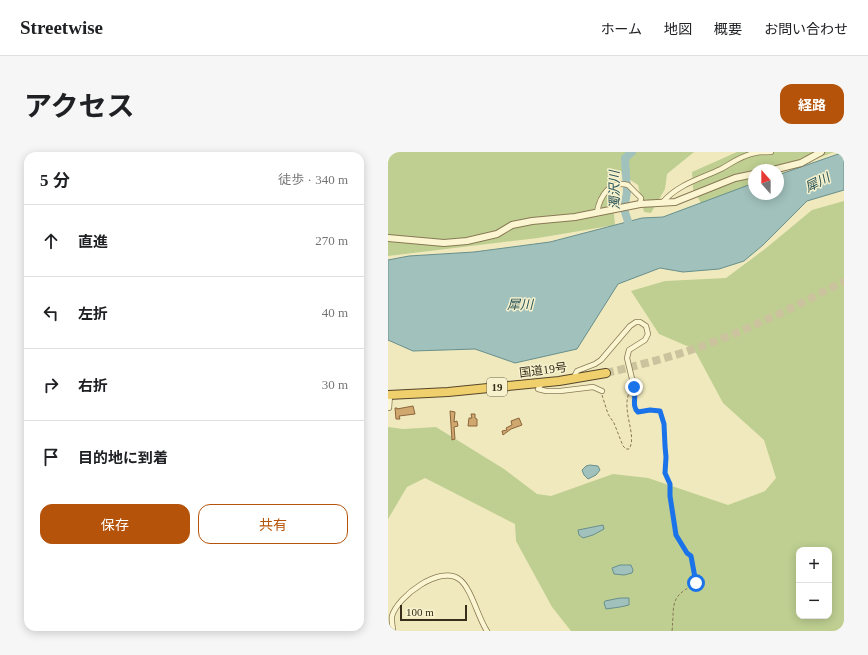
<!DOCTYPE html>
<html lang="ja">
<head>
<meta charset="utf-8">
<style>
  :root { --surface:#fff; --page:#f6f6f6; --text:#202124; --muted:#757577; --line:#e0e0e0; --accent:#b45309 }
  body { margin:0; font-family:"Times New Roman","Noto Sans JP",serif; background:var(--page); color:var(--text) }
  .controls { position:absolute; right:12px; bottom:12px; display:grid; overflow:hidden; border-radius:8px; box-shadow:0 2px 10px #0003 }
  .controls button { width:36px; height:36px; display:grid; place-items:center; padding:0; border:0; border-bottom:1px solid var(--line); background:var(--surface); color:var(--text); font:20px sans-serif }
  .compass { position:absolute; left:360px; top:12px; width:36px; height:36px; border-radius:50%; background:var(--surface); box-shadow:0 2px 10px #0003; rotate:339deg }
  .scale { position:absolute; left:12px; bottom:10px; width:67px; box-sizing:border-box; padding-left:4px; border:2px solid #382d1b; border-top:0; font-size:11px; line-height:14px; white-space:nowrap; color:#382d1b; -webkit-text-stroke:3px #f7f2cd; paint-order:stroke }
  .stop { position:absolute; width:12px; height:12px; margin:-9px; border:3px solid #1a73e8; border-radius:50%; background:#fff }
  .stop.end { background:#1a73e8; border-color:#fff; box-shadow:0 1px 4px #0008 }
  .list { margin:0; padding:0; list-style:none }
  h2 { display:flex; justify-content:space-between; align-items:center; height:52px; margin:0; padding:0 16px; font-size:17px }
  h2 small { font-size:13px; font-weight:400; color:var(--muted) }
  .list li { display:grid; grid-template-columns:26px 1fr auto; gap:12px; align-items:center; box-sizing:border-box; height:72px; padding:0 16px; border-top:1px solid var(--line) }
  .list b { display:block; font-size:15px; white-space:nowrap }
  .list em { font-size:13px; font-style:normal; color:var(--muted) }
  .actions { display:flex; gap:8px; padding:12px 16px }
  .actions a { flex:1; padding:9px 0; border:1px solid var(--accent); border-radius:12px; text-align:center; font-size:14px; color:var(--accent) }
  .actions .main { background:var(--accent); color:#fff }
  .icon { flex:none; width:22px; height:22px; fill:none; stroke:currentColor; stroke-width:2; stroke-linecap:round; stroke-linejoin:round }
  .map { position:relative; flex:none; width:456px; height:479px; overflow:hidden; border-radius:12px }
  header { display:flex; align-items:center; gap:24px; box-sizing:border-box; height:56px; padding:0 20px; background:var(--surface); border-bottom:1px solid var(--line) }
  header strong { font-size:19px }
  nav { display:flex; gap:22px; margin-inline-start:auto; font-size:14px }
  .intro { display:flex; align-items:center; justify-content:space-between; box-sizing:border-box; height:96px; padding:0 24px }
  h1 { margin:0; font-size:28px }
  .button { padding:10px 18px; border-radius:12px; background:var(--accent); color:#fff; font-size:14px; font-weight:700 }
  main { display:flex; gap:24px; padding:0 24px }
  aside { flex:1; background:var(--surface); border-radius:12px; box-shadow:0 2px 10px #0003 }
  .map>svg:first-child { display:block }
  .green { fill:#becf91; fill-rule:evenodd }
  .water { fill:#a1c1bd; stroke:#688f8c }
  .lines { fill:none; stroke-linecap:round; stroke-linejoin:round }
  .river { stroke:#a1c1bd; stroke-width:8 }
  .building { fill:#d1a770; stroke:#8a653a }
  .trunk-tunnel { stroke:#cbc39d; stroke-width:8; stroke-dasharray:8 4; stroke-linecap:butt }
  .minor-casing { stroke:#897955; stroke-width:6 }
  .tertiary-casing { stroke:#897955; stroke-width:8 }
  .trunk-casing { stroke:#56452a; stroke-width:10 }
  .path { stroke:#897955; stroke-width:1; stroke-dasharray:3 2; stroke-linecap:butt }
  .minor { stroke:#fbf5d1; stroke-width:4.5 }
  .tertiary { stroke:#fbf5d1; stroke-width:6 }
  .trunk { stroke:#efd06c; stroke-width:8 }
  .route { stroke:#1a73e8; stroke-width:5 }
  .labels { text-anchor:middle; stroke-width:3; stroke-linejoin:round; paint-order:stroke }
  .shield { fill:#f7f2cd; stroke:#716850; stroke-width:1 }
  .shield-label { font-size:11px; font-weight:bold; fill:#382d1b }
  .street-label { font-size:12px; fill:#382d1b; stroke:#f7f2cd }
  .water-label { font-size:13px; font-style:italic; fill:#295458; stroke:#f7f2cd }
</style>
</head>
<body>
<header>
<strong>Streetwise</strong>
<nav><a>ホーム</a><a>地図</a><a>概要</a><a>お問い合わせ</a></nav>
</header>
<div class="intro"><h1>アクセス</h1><a class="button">経路</a></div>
<main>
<aside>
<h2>5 分<small>徒歩 · 340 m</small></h2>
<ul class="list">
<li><svg class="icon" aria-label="ahead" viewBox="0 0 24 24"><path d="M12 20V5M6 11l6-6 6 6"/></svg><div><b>直進</b></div><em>270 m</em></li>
<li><svg class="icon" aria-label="left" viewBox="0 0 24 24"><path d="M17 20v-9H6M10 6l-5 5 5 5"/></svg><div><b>左折</b></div><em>40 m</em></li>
<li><svg class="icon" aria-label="right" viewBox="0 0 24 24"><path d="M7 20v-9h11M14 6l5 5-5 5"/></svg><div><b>右折</b></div><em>30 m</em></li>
<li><svg class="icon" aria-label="arrive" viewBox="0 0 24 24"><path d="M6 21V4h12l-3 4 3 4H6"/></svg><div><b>目的地に到着</b></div></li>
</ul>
<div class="actions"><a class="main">保存</a><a>共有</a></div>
</aside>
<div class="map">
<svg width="456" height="479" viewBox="0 0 456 479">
  <rect width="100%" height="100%" fill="#f0e9bd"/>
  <path class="green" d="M0,0h306l-27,22 -2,15 -14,24 -7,-1 -6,-27 -21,-14 -5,24 3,30 -77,13 -150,18z
    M349,0h97l-56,21v-3h-24v13l-53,20 -8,-14 -1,-17z
    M456,49v430h-273l-19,-24 -36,-66 -1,-17 -90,-46 -18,9 -19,32v-92l15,2 33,-2 68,42 33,25 14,2 62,-22 35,4 80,27 37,-14 11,-13 -12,-38 -41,-37 -29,-54 -35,-15 -28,-43 34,-10 61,-3 39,-29 47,-39zM411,398h30v66h-30z"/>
  <path class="water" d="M456,0v38l-37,11 -44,44 -19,16 -25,8 -36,3 -23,-4 -42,16 -41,65 -62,14 -40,-14 -62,2 -25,-11v-80l21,-4 65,-4 76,-10 92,-24 21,-1 91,-34v11h24v-19z
    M202,313l8,1 2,4 -4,5 -8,4 -4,-4 -2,-5 4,-4z
    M215,373l1,4 -11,6 -10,3 -4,-3 -1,-5z
    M232,413h11l2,5 -1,3 -8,2 -10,-1 -2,-6z
    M232,446h9v7l-9,2 -14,2 -2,-6 1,-2z"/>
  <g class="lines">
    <path class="river" d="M243,79l-7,-22 3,-17 -2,-34 7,-6"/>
  </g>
  <path class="building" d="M25,254l2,8 -16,2 1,3h-4l-1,-11h2v1z
    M62,259l5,1 -1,10 3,-1 1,5 -4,1 1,12 -3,1z
    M83,262h4v4l2,1v7h-9l1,-8h3z
    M131,266l3,7 -11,4 -8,6 -1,-4 5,-1 -1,-2 6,-3 -1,-4z"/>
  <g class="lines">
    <path class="trunk-tunnel" d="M218,221c26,-6 53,-13 79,-21 55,-18 108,-44 159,-71"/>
    <defs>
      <path id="minor" d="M274,51c16,-19 38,-24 59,-34 11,-6 21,-14 34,-16 5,-1 11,-1 16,-1
        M209,60c3,-16 13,-32 31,-27l13,13 -1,6
        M185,227l4,-8 18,-7 6,-4 29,-34 6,-4h4l6,4 2,8 -3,6 -16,10 -2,8 7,29
        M155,230l-5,7 8,2h14l33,-4 9,4
        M0,256h1l1,-13
        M5,479c0,-4 -2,-11 -1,-15 6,-20 48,-51 67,-37 12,8 19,39 28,52"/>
      <path id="tertiary" d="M385,18l28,-7 20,-11
        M0,86l56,5 23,-2 30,-7 15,-9 20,-4 43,-4 65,-13 35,-2 60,-24 19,-4"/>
      <path id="trunk" d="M0,243l60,-3 111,-11 47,-8"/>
    </defs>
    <use href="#minor" class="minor-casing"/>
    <use href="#tertiary" class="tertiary-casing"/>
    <use href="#trunk" class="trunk-casing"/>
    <path class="path" d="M248,239c-1,8 -4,16 2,21l12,-2 11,1 3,13 1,22 1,11 -1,16 5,11v12l6,39 11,18 4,3 5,27c-18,11 -23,13 -23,35 -1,5 0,8 -1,13
      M214,243l6,19 6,9 9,23 3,3h3c9,-13 -9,-40 1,-58"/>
    <use href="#minor" class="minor"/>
    <use href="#tertiary" class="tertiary"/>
    <use href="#trunk" class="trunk"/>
  </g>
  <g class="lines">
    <path class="route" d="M246,235c3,9 -3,19 4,25l12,-2 10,1 4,13 1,22 1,11 -1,16 5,11v12l6,39 11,18 4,3 5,27"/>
  </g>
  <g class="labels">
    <rect class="shield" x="99" y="226" width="20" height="18" rx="3"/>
    <g class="shield-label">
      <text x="109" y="239">19</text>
    </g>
    <g class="street-label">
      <text transform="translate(155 218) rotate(-7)" y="4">国道19号</text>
    </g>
    <g class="water-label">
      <text transform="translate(429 30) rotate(-27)" y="5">犀川</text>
      <text transform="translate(226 38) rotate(-91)" y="5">濁沢川</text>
      <text x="132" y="157">犀川</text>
    </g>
  </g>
</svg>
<div class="controls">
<button>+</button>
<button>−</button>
</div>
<svg class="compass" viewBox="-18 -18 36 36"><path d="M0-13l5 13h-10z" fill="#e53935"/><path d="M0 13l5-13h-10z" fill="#757577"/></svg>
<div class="scale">100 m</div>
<div class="stop" style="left:308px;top:431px"></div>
<div class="stop end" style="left:246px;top:235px"></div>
</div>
</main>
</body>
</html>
